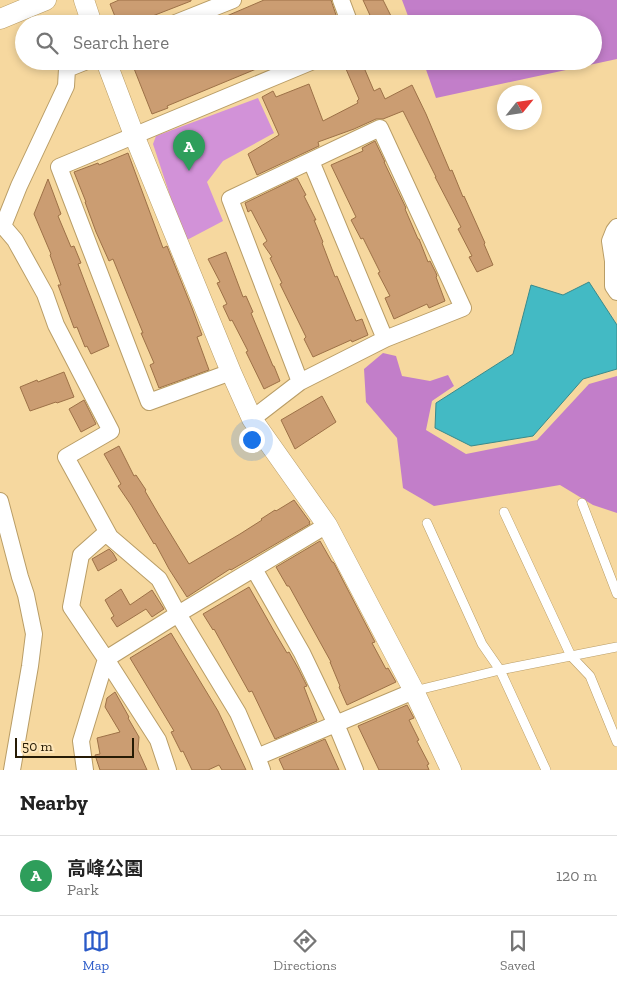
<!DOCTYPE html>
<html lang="en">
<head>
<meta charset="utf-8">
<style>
  :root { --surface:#fff; --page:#f6f6f6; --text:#222; --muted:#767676; --line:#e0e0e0; --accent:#2a5ac8 }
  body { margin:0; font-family:"Zilla Slab","Noto Sans JP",serif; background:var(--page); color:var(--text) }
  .compass { position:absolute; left:497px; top:85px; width:45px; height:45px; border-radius:50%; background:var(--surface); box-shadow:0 2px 8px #0003; rotate:60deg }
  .scale { position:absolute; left:15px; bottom:12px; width:119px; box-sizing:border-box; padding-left:5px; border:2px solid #261b05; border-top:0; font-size:14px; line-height:18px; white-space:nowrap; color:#261b05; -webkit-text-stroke:4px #fee6b9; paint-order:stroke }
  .you { position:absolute; left:251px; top:439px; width:18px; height:18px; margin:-12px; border:4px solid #fff; border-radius:50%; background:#1a73e8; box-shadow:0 0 0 8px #1a73e833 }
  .badge { display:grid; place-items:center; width:32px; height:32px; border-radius:50%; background:var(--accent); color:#fff; font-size:16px; font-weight:700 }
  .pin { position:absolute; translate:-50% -41px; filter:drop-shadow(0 1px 2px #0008) }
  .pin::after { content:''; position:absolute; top:26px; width:18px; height:15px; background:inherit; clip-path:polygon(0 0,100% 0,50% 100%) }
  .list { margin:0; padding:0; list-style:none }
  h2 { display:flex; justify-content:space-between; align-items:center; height:65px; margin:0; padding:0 20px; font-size:21px }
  h2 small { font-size:16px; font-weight:400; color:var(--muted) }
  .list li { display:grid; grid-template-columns:32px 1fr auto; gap:15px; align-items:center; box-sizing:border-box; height:80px; padding:0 20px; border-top:1px solid var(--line) }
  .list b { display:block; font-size:19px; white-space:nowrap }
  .list p { margin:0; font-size:16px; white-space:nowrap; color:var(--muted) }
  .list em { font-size:16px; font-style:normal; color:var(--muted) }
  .icon { flex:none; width:28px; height:28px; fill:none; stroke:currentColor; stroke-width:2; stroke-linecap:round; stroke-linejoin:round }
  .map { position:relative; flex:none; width:617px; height:770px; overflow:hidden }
  .search { position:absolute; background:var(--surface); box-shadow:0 2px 8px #0003; left:15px; right:15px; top:15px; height:55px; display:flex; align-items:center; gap:12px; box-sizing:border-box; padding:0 18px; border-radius:28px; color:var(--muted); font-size:19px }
  .sheet { height:145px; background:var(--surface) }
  nav { display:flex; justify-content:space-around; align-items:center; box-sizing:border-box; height:70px; border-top:1px solid var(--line); background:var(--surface); font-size:14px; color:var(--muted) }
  nav a { display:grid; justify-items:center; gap:2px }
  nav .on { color:var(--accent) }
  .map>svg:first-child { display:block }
  .green { fill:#d292d8 }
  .forest { fill:#c27ec9 }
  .water { fill:#43bac4; stroke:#3a8a8b }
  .building { fill:#cb9d72; stroke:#9d7147 }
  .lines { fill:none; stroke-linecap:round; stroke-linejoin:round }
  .service-casing { stroke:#b99d66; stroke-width:10 }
  .minor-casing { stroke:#b99d66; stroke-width:18 }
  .tertiary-casing { stroke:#b99d66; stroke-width:21 }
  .service { stroke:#fff; stroke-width:9 }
  .minor { stroke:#fff; stroke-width:16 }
  .tertiary { stroke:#fff; stroke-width:20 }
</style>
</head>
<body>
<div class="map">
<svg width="617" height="770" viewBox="0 0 617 770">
  <rect width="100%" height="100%" fill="#f6d89f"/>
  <path class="green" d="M258,98l16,35 -51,28 -16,21 16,39 -38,20 -32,-97 3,-8z"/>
  <path class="forest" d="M402,0h215v59l-181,39 -13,-37h170v-37h-182z
    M383,353l13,3 6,20 28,5 18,-6 6,11 -22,15 -6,29 40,24 71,-14 52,-56 28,-8v137l-24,-8 -33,-20 -126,21 -31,-18 -6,-50 -31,-36 -2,-33z"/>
  <path class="water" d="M589,282l28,43v44l-34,10 -50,57 -62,10 -36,-18 1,-25 77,-49 18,-69 32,10z"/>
  <path class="building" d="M119,0h72v1l-59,23h-14l-8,-20z
    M264,0h67l8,24h-131z
    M363,0h20l12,24h-21z
    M131,61h142v1l-106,44 1,2 -16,6z
    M362,63l12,28 6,-3 5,11 27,-14 14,29 24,57 2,-1 11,27 1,-1 21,47 -1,1 9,21 -16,7 -8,-15 3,-1 -14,-27 3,-2 -26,-50h1l-33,-66 -20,8h-7l-22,10 -36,13 1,4 -62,29 -9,-21 31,-19 -17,-38 11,-6 3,6 33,-13 14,37 35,-18 -1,-2 2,-2 -13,-30z
    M375,141l10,21h-1l22,46 -1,1 13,30h1l9,23 2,-1 6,12 1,3 -1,1 9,24 -16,7 -2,-4 -33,15 -9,-21 5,-2 -12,-23 2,-1 -17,-34 -2,1 -10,-19 5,-3 -25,-52 32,-14 -1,-3z
    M128,153l35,95 4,-2 25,62 10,27 -5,2 12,33 -50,18 -9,-23 4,-2 -13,-30h2l-13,-32 -17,-42 -4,2 -13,-29 -11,-30h1l-12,-30 24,-9 1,2z
    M297,178l9,17 -2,1 12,24h-2l9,22 -1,1 13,34 2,-1 19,45 6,-2 6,16 -16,7 -1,-2 -38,17 -9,-18 2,-2 -26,-53 2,-1 -12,-25 2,-1 -9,-13 4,-3 -16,-31 -3,2 -3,-9z
    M48,179l13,35 -3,2 13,31 3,-1 7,17 -3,1 31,82 -18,8 -4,-8 -2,1 -8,-20 -3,1 -16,-43h3l-11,-30 1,-1 -17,-40z
    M226,252l17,45 3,-1 7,16 -2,1 22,53h1l6,15 -16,8 -18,-37 2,-1 -16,-31 -2,1 -7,-15 4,-2 -10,-21 3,-1 -12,-23z
    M64,372l10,25 -17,6 -1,-1 -26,9 -10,-24 17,-7 1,2z
    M322,396l14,26 -41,27 -14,-29z
    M84,400l12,24 -15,8 -12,-23z
    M119,446l15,30 2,-1 10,15 -1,1 14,24 30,49 51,-30 22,-14 -1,-1 14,-9 1,1 18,-11 16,22h-1l1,2 -79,46 -1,-1 -43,28 -18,-28 -14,-26 -1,1 -23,-39 -13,-19 3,-2 -17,-30z
    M320,541l12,21h1l1,1 41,79 -3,1 14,26 2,-1 8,14 -49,23 -8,-18 1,-1 -10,-24h1l-42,-76h-2l-11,-19z
    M109,549l4,4 4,7 -19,11 -6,-12z
    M249,587l25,44 13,22 2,-1 9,16 9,18 -3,1 13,34 -42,18 -23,-48 -3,1 -35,-63 -1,1 -10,-16z
    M121,589l9,16 22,-15 12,19 -12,8 -6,-8 -29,18 -6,-9 3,-2 -9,-16z
    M171,633l47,78 28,59h-24l-3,-5 -11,5h-16l-9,-19 -2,1 -10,-20 3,-1 -44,-73z
    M115,692l14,25 -1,1 11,19 -1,13 9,20h-47l-5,-15 5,-1 -3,-16 23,-6 -15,-25 2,-9z
    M407,705l7,13 -5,2 10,20 -2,1 12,23 -2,1 2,5h-50l-21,-44z
    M325,739l14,31h-55l-5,-11z"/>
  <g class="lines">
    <defs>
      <path id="service" d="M582,503l35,91
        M504,512l67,144 19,20 27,66
        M427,523l55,121 18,26 46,100
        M414,691l86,-21 117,-23"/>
      <path id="minor" d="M341,0l9,24
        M173,24l60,-24
        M311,161l74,178
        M0,224l3,2 12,14 30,54 11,31 55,106 -45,26 44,80 49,42 19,35 149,-89
        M3,226l16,-40 47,-100 1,-17 20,-8
        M617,227l-3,4 -4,10 3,20v25l4,6
        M231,372l-82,30 -90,-235 254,-106
        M252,419l48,-37 85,-43 78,-31 -83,-180 -150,71 70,183
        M0,501l20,76 6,18 8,39 -4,32 -18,104
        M107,532l-26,23 -10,52 35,52 52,81 10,30
        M254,569l48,84 34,71 19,46
        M85,770l-4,-29 25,-82 72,-45 60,99 19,44
        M262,770l-5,-13 157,-66"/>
      <path id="tertiary" d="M84,0l8,24
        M0,19l46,-19
        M106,61l28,74 97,237 21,47 75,106 87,166 37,79"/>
    </defs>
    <use href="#service" class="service-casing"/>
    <use href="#minor" class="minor-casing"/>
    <use href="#tertiary" class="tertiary-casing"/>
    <use href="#service" class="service"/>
    <use href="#minor" class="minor"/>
    <use href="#tertiary" class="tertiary"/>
  </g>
</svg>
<svg class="compass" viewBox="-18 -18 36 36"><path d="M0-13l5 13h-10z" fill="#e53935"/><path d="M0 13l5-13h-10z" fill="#767676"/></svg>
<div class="scale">50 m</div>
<div class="you"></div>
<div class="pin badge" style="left:189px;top:171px;background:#2e9e5b">A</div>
<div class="search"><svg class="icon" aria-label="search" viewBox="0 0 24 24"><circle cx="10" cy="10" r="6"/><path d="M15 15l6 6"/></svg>Search here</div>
</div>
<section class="sheet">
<h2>Nearby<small></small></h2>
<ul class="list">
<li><span class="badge" style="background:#2e9e5b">A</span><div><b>高峰公園</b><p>Park</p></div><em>120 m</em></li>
</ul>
</section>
<nav>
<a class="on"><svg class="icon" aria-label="map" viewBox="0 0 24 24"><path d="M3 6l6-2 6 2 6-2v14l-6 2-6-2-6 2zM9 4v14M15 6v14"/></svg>Map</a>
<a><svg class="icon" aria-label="directions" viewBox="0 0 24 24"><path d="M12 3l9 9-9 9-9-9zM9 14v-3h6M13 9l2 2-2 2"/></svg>Directions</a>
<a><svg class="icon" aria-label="saved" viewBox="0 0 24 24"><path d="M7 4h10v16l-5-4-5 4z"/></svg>Saved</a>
</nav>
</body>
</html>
